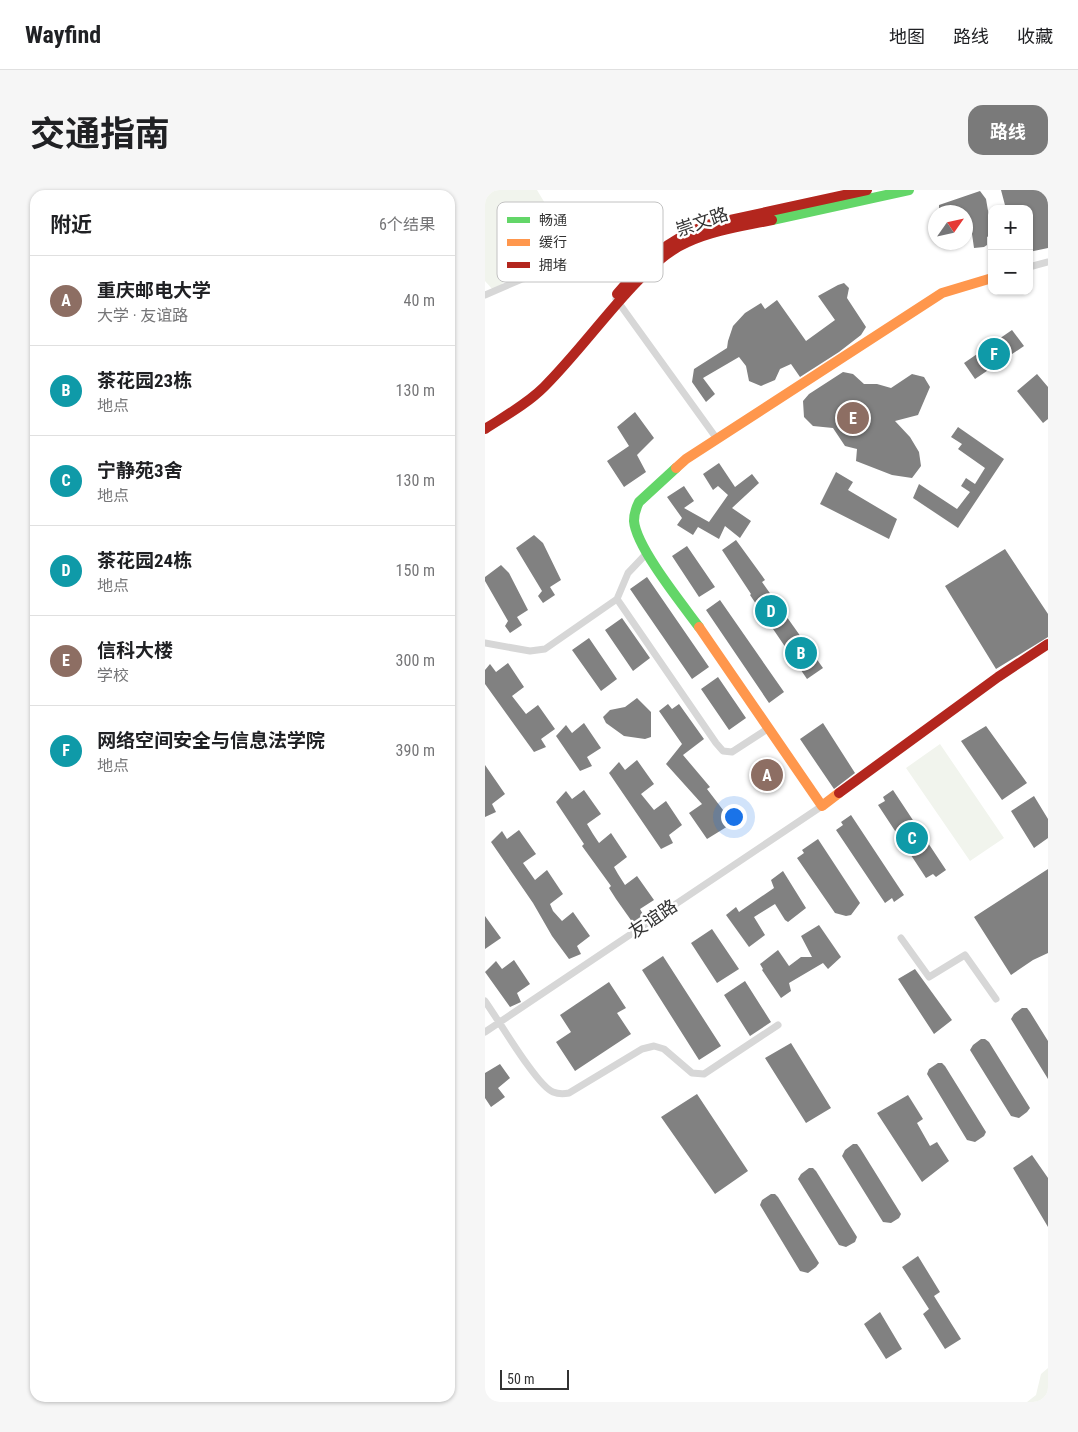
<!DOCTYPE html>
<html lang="zh">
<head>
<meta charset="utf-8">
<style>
  :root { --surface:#fff; --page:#f6f6f6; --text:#202124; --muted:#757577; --line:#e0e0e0; --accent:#7a7a7a }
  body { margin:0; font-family:"Roboto Condensed","Noto Sans SC",sans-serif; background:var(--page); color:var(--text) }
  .controls { position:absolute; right:15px; top:15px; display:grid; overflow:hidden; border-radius:10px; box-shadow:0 1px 4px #0004 }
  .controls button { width:45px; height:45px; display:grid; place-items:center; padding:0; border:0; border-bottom:1px solid var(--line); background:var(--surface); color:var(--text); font:25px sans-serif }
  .compass { position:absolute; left:443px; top:15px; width:45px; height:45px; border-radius:50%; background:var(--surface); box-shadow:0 1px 4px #0004; rotate:56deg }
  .scale { position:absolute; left:15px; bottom:12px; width:69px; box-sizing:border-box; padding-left:5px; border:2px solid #333; border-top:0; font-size:14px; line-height:18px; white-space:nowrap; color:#333; -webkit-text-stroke:4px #fff; paint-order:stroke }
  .you { position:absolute; left:248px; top:626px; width:18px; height:18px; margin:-12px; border:4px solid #fff; border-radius:50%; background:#1a73e8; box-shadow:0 0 0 8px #1a73e833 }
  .badge { display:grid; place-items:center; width:32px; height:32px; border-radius:50%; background:var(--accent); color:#fff; font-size:16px; font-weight:700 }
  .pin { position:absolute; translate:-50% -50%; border:2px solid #fff; box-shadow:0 1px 5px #0006 }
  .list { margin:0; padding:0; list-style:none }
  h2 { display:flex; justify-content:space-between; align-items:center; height:65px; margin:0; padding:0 20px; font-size:21px }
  h2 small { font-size:16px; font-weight:400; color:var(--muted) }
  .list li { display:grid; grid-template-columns:32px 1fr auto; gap:15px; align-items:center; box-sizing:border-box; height:90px; padding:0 20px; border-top:1px solid var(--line) }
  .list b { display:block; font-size:19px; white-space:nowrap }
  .list p { margin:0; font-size:16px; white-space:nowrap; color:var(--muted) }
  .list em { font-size:16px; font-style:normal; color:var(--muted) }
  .map { position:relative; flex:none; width:563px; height:1212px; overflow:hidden; border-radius:15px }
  header { display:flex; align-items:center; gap:30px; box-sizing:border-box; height:70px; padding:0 25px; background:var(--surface); border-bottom:1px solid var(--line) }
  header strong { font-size:24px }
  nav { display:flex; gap:28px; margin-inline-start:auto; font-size:18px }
  .intro { display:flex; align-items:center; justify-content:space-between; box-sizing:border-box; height:120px; padding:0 30px }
  h1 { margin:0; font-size:35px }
  .button { padding:12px 22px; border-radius:15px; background:var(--accent); color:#fff; font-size:18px; font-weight:700 }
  main { display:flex; gap:30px; padding:0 30px }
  aside { flex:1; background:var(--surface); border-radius:15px; box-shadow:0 1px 4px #0004 }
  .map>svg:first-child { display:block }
  .green { fill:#f1f4ed }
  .building { fill:#818181 }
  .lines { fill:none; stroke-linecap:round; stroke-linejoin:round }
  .street { stroke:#d7d7d7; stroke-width:7 }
  .fast { stroke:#63d668; stroke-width:10 }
  .slow { stroke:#ff974d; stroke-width:10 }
  .jam { stroke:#b3261e; stroke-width:10 }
  .labels { text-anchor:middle; stroke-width:5; stroke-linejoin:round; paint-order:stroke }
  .street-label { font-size:18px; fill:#333; stroke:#fff }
  .key { fill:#fff; stroke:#c2c2c2; stroke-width:1 }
  .key-label { font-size:14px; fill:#333 }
</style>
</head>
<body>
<header>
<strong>Wayfind</strong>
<nav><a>地图</a><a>路线</a><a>收藏</a></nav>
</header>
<div class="intro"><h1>交通指南</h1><a class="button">路线</a></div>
<main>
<aside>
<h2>附近<small>6个结果</small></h2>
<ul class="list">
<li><span class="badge" style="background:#8d6e63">A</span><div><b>重庆邮电大学</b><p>大学 · 友谊路</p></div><em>40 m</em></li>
<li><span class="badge" style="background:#0f9aa8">B</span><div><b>茶花园23栋</b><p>地点</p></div><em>130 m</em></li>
<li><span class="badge" style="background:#0f9aa8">C</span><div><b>宁静苑3舍</b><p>地点</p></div><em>130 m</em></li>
<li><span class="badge" style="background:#0f9aa8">D</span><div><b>茶花园24栋</b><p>地点</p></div><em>150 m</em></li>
<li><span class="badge" style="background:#8d6e63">E</span><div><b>信科大楼</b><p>学校</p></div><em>300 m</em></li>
<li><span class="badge" style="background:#0f9aa8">F</span><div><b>网络空间安全与信息法学院</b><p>地点</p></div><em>390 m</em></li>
</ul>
</aside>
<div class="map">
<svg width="563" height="1212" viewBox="0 0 563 1212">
  <rect width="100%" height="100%" fill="#fff"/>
  <path class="green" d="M0,0h52l15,25 -12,9 -7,20 -31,40 -8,7 -9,-10z
    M455,554l64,94 -34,23 -64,-93z
    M563,1178v34h-21l9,-7 5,-21z"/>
  <path class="building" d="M516,0h44l3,12v46l-19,4v-43h-23z
    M495,1l6,8 6,35 -5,3v8l-3,2 -10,1 -4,-28h-5v-8h-26v-7z
    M359,93l5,5 -2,10 19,29 -5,8 -22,17 -39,25 -9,-13 -11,5 -5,11 -14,6 -12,-5 -3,-15 -7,-9 -36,21 12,16 -9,8 -14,-20 2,-13 33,-21 1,-7 5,-15 12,-13 16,-10 4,6 12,-9 29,41 29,-21 -17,-24 20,-11z
    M527,140l12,16 -49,33 -11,-16z
    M358,182l10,2 11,10h13l14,4 21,-14 12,3 6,10 -12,28 -23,6 15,16 9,15 2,14 -9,12 -20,-3 -36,-14 1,-12 -12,-3 -12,-18 -20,-2 -9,-9 -1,-16 6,-7z
    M552,184l11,13v32l-5,4 -26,-32z
    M150,222l19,26 -17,17 9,17 -22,15 -17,-26 22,-15 -12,-19z
    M473,237l46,32 -46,69 -45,-30 6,-14 38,25 13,-17 -9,-6 5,-8 9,6 10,-16 -27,-19 4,-5 -11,-7z
    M234,273l16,24 17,-13 7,9 -27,25 19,13 -11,17 -15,-12 -6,13 -21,-12 -5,8 -16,-10 5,-7 -15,-21 17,-11 10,15 -10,7 25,14 19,-27 -10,-9 -5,4 -10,-16z
    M351,282l17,10 -5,8 49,29 -8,20 -69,-35z
    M49,345l9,8 18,37 -11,7 5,8 -12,8 -5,-7 4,-5 -26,-43z
    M251,350l29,40 -3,2 61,86 -16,11 -57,-84 1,-1 -29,-44z
    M202,356l28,41 -16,10 -27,-41z
    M520,359l43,65v23l-52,32 -51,-83z
    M16,375l8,8 19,37 -11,7 5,8 -12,8 -5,-7 3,-5 -23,-40v-4z
    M162,387l62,90 -17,12 -62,-90z
    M235,410l64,92 -15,11 -63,-93z
    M137,428l28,40 -17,13 -28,-41z
    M104,448l28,41 -16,12 -29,-41z
    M23,473l16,24 -12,9 14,18 12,-9 17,24 -14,10 5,8 -12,5 -49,-68v-14l5,-6 6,8z
    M233,487l28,41 -17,12 -28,-41z
    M152,508l14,14v25l-6,2 -21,-3 -18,-13 -3,-6 7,-7 15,-3z
    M183,514l4,5 7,-5 25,35 -21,16 27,32 -3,2 26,34 -26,16 -18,-26 13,-9 -36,-40 16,-20 -23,-33z
    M99,533l17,25 -14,9 5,9 -12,5 -24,-35 10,-11 6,8z
    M338,533l32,50 -21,16 -34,-50z
    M501,536l41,57 -25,17 -41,-59z
    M152,570l17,24 -13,10 13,16 12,-9 16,24 -13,10 4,8 -12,6 -52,-76 10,-11 6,8z
    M0,575l20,29 -13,10 4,8 -11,5z
    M99,600l17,24 -14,10 6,10 6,9 12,-10 16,24 -13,10 4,7 7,11 12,-9 17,24 -14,9 5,9 -12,5 -17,-24 -7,-11 2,-2 -29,-40 2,-2 -28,-42 10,-11 6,8z
    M408,600l53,80 -10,7 -3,-3 -7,4 -48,-73 7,-4 -2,-4z
    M549,606l14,23v19l-14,10 -23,-37z
    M366,625l53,80 -10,7 -2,-4 -7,5 -49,-73 7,-5 -2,-3z
    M34,640l17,24 -13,9 12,17 12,-10 16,24 -13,10 3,7 9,10 11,-9 17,24 -13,10 4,8 -12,5 -17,-23 -19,-33 -42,-61 11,-11 5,8z
    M333,649l42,64 -9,12 -5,1 -11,-3 -38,-55 7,-5 -2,-3z
    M563,679v84l-15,7 -22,15 -37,-58z
    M298,681l23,37 -18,14 -3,-2 -10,-16 -21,13 11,18 -16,12 -23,-32 10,-8 3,5 35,-24 -3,-8z
    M0,726l16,22 -16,11z
    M334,735l22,32 -13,12 -5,-6 -34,20 2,8 -10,7 -19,-28 1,-1 -3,-5 18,-14 11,16 12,-9h11l-11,-21z
    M227,739l27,40 -22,14 -26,-40z
    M178,766l58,90 -22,14 -57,-90z
    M29,770l16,24 -13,9 4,9 -11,5 -25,-35 11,-11 6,8z
    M430,779l37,51 -18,14 -36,-55z
    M260,791l26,41 -21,14 -26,-41z
    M124,792l17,26 -9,5 14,21 -56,37 -19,-29 15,-10 -11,-17z
    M537,818h5l3,4 18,29v38l-37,-60 3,-5z
    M496,849h4l4,3 41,66 -3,4 -8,6 -8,-2 -41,-66 3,-5z
    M306,853l40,65 -25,15 -41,-65z
    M453,873h4l3,3 41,66 -2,4 -9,6 -8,-2 -40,-66 2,-5z
    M15,874l10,14 -12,10 7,9 -14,10 -6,-9v-25z
    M212,904l51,77 -33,23 -54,-77z
    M423,905l15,24 -6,4 13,23 7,-4 12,19 -27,21 -45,-69z
    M368,954h4l3,4 41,66 -2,4 -8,5 -8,-1 -41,-66 3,-6z
    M547,965l16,23v49l-35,-59z
    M324,978h4l3,3 41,66 -2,5 -9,5 -7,-2 -41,-66 3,-5z
    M286,1004h4l3,3 41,66 -3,4 -8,6 -8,-2 -40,-66 2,-5z
    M433,1066l22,36 -6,4 27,43 -16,10 -22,-35 6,-5 -27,-42z
    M395,1122l22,37 -16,10 -22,-35z"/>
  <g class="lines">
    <path class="street" d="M544,77l19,-5
      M0,105l37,-16 31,-6 10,-18 14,-37
      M131,109l101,140
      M132,409l99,144 7,8 9,1 37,-24
      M0,453l45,8 15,-2 72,-50 11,-26 19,-20
      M416,748l28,39 36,-22 31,44
      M0,811c13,18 52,85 68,91 5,2 11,2 16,1l73,-44 12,-3 10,3 28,24 12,1 74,-49
      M0,842l337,-226"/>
    <path class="fast" d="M287,30l137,-30
      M191,278l-37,34c-3,6 -5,12 -5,19 2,26 48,83 65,106"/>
    <path class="slow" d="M191,278l10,-9 256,-166 50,-15
      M214,437l123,179 17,-13"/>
    <path class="jam" d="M132,104c27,-32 50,-54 90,-69l160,-35
      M0,239c20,-13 42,-25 59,-42 31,-31 58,-68 88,-100 17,-18 33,-35 56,-45 26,-12 56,-16 84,-22
      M354,603l159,-116 50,-33"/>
  </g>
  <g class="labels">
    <g class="street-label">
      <text transform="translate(217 32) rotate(-19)" y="6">崇文路</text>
      <text transform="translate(168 729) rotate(-34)" y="6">友谊路</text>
    </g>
  </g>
  <rect x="12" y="12" width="166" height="80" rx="8" class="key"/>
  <rect x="22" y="27" width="23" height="6" fill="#63d668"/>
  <rect x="22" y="49" width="23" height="7" fill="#ff974d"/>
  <rect x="22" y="72" width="23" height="6" fill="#b3261e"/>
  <g class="key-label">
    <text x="54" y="35">畅通</text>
    <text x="54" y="57">缓行</text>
    <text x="54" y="80">拥堵</text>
  </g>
</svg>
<div class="controls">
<button>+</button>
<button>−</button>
</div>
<svg class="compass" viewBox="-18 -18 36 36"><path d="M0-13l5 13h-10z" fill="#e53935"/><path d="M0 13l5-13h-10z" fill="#757577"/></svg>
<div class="scale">50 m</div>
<div class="you"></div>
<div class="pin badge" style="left:282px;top:585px;background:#8d6e63">A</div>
<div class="pin badge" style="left:316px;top:463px;background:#0f9aa8">B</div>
<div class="pin badge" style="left:427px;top:648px;background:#0f9aa8">C</div>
<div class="pin badge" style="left:286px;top:421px;background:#0f9aa8">D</div>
<div class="pin badge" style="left:368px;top:228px;background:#8d6e63">E</div>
<div class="pin badge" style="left:509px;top:164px;background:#0f9aa8">F</div>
</div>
</main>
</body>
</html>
